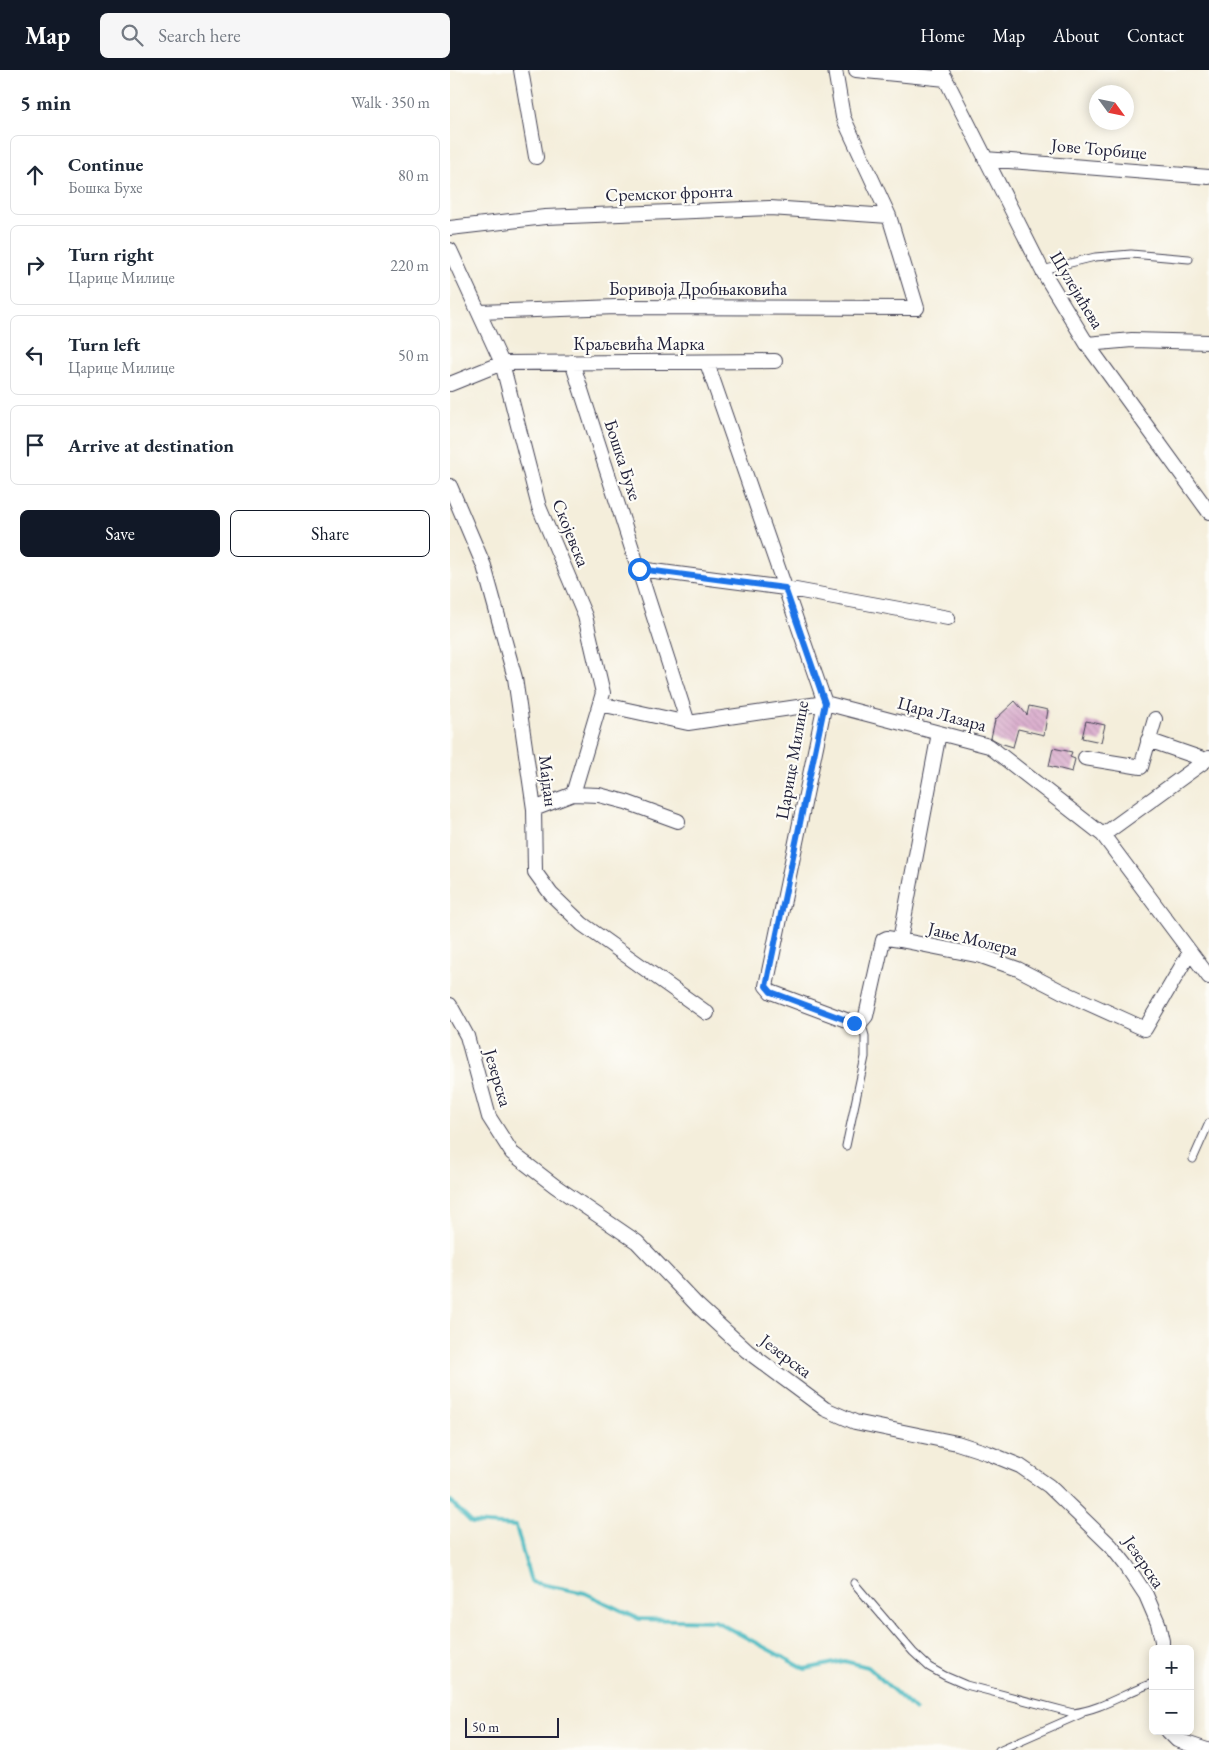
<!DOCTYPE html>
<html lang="en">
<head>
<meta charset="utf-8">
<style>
  :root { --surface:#fff; --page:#f6f6f7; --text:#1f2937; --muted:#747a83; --line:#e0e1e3; --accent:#111827 }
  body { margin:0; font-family:"EB Garamond",serif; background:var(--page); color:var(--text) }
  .controls { position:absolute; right:15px; bottom:15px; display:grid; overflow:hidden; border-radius:8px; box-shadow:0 2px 12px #0003 }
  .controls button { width:45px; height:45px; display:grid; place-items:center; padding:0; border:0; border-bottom:1px solid var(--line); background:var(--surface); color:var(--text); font:25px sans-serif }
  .compass { position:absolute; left:639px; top:15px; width:45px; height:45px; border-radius:50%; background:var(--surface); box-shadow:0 2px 12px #0003; rotate:123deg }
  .scale { position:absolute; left:15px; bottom:12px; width:94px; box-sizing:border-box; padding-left:5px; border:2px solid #22223b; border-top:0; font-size:14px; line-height:18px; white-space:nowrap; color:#22223b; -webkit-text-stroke:4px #fdfcf7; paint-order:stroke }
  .stop { position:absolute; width:15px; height:15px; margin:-11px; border:4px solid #1a73e8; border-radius:50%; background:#fff }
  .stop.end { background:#1a73e8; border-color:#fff; box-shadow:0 1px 5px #0008 }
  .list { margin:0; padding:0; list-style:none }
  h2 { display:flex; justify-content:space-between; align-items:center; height:65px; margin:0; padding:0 20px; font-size:21px }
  h2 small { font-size:16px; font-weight:400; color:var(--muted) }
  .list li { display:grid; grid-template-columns:32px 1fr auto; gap:15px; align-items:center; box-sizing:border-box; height:80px; margin:0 10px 10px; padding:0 10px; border:1px solid var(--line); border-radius:8px }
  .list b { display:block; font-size:19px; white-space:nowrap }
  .list p { margin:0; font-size:16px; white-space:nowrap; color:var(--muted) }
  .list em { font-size:16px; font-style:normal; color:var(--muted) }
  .actions { display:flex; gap:10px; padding:15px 20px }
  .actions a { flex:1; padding:11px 0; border:1px solid var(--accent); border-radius:8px; text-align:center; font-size:18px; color:var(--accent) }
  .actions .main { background:var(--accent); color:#fff }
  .icon { flex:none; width:28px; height:28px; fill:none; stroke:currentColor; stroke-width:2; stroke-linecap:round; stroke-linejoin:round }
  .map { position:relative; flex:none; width:759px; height:1680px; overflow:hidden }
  header { display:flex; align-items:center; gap:30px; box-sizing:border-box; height:70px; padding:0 25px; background:var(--accent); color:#fff }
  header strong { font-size:24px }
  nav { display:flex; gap:28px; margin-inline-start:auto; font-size:18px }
  .search { width:350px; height:45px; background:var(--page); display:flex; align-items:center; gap:12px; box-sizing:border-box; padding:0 18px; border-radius:8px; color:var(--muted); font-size:19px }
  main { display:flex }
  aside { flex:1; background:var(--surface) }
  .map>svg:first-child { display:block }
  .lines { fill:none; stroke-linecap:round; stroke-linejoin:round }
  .stream { stroke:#4bbac1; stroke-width:4 }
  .building { fill:url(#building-back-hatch) }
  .service-casing { stroke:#424153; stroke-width:9 }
  .minor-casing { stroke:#424153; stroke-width:16 }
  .service { stroke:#fff; stroke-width:7 }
  .minor { stroke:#fff; stroke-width:14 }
  .route { stroke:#1a73e8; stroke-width:6 }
  .labels { text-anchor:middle; stroke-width:4.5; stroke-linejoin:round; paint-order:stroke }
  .street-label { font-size:18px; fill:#22223b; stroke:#fdfcf7 }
</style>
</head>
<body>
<header>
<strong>Map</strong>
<div class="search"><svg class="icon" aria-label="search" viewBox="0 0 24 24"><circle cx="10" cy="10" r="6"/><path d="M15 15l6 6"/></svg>Search here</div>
<nav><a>Home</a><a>Map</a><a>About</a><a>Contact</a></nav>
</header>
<main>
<aside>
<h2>5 min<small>Walk · 350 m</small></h2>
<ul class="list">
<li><svg class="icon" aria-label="ahead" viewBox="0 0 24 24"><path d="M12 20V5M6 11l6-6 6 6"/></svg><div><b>Continue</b><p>Бошка Бухе</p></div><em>80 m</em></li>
<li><svg class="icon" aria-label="right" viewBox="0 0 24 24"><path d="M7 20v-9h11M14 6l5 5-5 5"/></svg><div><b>Turn right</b><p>Царице Милице</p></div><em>220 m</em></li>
<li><svg class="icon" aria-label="left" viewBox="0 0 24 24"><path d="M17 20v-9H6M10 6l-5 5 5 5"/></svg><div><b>Turn left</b><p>Царице Милице</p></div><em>50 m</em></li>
<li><svg class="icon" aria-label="arrive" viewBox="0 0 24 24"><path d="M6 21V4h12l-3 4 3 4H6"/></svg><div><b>Arrive at destination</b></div></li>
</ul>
<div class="actions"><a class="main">Save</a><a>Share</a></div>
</aside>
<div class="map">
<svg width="759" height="1680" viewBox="0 0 759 1680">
  <defs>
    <pattern id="building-back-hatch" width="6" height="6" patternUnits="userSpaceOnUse" patternTransform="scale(1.25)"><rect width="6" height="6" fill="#daaecd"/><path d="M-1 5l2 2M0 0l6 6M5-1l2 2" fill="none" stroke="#bb95b1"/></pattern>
  </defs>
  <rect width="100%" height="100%" fill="#fdfcf7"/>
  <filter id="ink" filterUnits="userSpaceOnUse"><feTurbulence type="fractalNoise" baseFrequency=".02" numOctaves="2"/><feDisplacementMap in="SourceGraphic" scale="10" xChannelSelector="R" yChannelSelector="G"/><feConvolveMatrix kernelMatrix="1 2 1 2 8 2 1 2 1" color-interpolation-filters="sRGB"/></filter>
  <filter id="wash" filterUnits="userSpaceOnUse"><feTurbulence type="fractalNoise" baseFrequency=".0096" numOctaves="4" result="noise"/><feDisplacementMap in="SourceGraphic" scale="20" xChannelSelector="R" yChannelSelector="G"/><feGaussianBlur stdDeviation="1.12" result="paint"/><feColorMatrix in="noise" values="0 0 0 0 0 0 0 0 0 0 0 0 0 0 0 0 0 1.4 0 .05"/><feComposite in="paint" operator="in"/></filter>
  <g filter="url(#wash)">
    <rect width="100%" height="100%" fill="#f4eedb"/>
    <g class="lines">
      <path class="stream" d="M0,1431l22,22 44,3 15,56 54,11 54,26 76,2 90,48 39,-8 24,6 47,43"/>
    </g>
    <g id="blocks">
      <path class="building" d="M565,631l12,14 2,-9 19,4 -4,25 -26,-6 -5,18 -13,-4 -9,-5 4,-18z
        M636,651l19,4 -4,17 -19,-4z
        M603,678l19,4 -2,5 5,2 -3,13 -23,-6z"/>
    </g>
  </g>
  <g filter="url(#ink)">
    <use href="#blocks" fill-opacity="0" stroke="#424153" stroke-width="1"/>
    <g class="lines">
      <defs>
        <path id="service" d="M592,200l53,-13 36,-3 58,5
          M396,1076l19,-89v-21l-4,-14
          M743,1089l16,-36
          M404,1513l59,69 16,15 16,9 21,9 107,28c28,-3 53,-21 80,-30
          M549,1680l82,-36"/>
        <path id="minor" d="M71,0l15,87
          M385,0l8,47 46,99
          M406,0l90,9
          M491,0l101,200 45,74 122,168
          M535,89l224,18
          M0,158l95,-11 225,-9 119,8 28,92 -301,-1 -137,5
          M0,180l52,113 37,144 46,109 18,77 -30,101 -39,15
          M637,274l45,-4 77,2
          M122,292l116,361
          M257,293l118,340 -59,283 5,6 83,31 7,-1 5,-6 17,-76 4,-2 13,2
          M0,314l52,-21 273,-2
          M0,416l34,80 31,112 19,131 1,63 16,22 31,30 125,89
          M189,499l146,19 163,30
          M150,634l88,19 137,-20 164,43 114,89 106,142
          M489,663l-39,207 81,16 37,13 43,22 84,38 45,-77
          M698,670l58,20
          M635,688l56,9 14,-48
          M123,724l26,1 27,7 52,19
          M653,765l106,-77
          M0,935l17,31 22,81 23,36 43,33 82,56 60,63 50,46 78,58 30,13 102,21 31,10 32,13 29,20 62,60 15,19 20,30 12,28 4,18v8
          M718,1661l9,9 30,10"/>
      </defs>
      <use href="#service" class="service-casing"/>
      <use href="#minor" class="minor-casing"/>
      <use href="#service" class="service"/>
      <use href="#minor" class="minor"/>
    </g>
  </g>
  <g class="lines" filter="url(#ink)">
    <path class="route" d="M189,499l146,19 40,115 -59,283 5,6 83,31"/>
  </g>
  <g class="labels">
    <g class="street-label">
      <text transform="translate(649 79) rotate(5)" y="6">Јове Торбице</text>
      <text transform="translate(219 123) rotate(-2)" y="6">Сремског фронта</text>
      <text x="248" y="225">Боривоја Дробњаковића</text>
      <text transform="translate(627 220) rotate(59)" y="6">Шулејићева</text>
      <text x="189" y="280">Краљевића Марка</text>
      <text transform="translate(173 390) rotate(72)" y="6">Бошка Бухе</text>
      <text transform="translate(121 463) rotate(68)" y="6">Скојевска</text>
      <text transform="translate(492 644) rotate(15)" y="6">Цара Лазара</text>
      <text transform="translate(342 690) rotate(-80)" y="6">Царице Милице</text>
      <text transform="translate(98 711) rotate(83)" y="6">Мајдан</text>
      <text transform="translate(523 869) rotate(14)" y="6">Јање Молера</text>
      <text transform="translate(48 1008) rotate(74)" y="6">Језерска</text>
      <text transform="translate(336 1286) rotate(37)" y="6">Језерска</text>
      <text transform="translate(694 1492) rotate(56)" y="6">Језерска</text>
    </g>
  </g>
</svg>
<div class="controls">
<button>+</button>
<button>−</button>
</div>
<svg class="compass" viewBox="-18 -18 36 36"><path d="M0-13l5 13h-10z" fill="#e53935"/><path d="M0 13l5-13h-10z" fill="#747a83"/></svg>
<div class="scale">50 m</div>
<div class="stop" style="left:189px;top:499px"></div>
<div class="stop end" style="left:404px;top:953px"></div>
</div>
</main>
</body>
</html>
